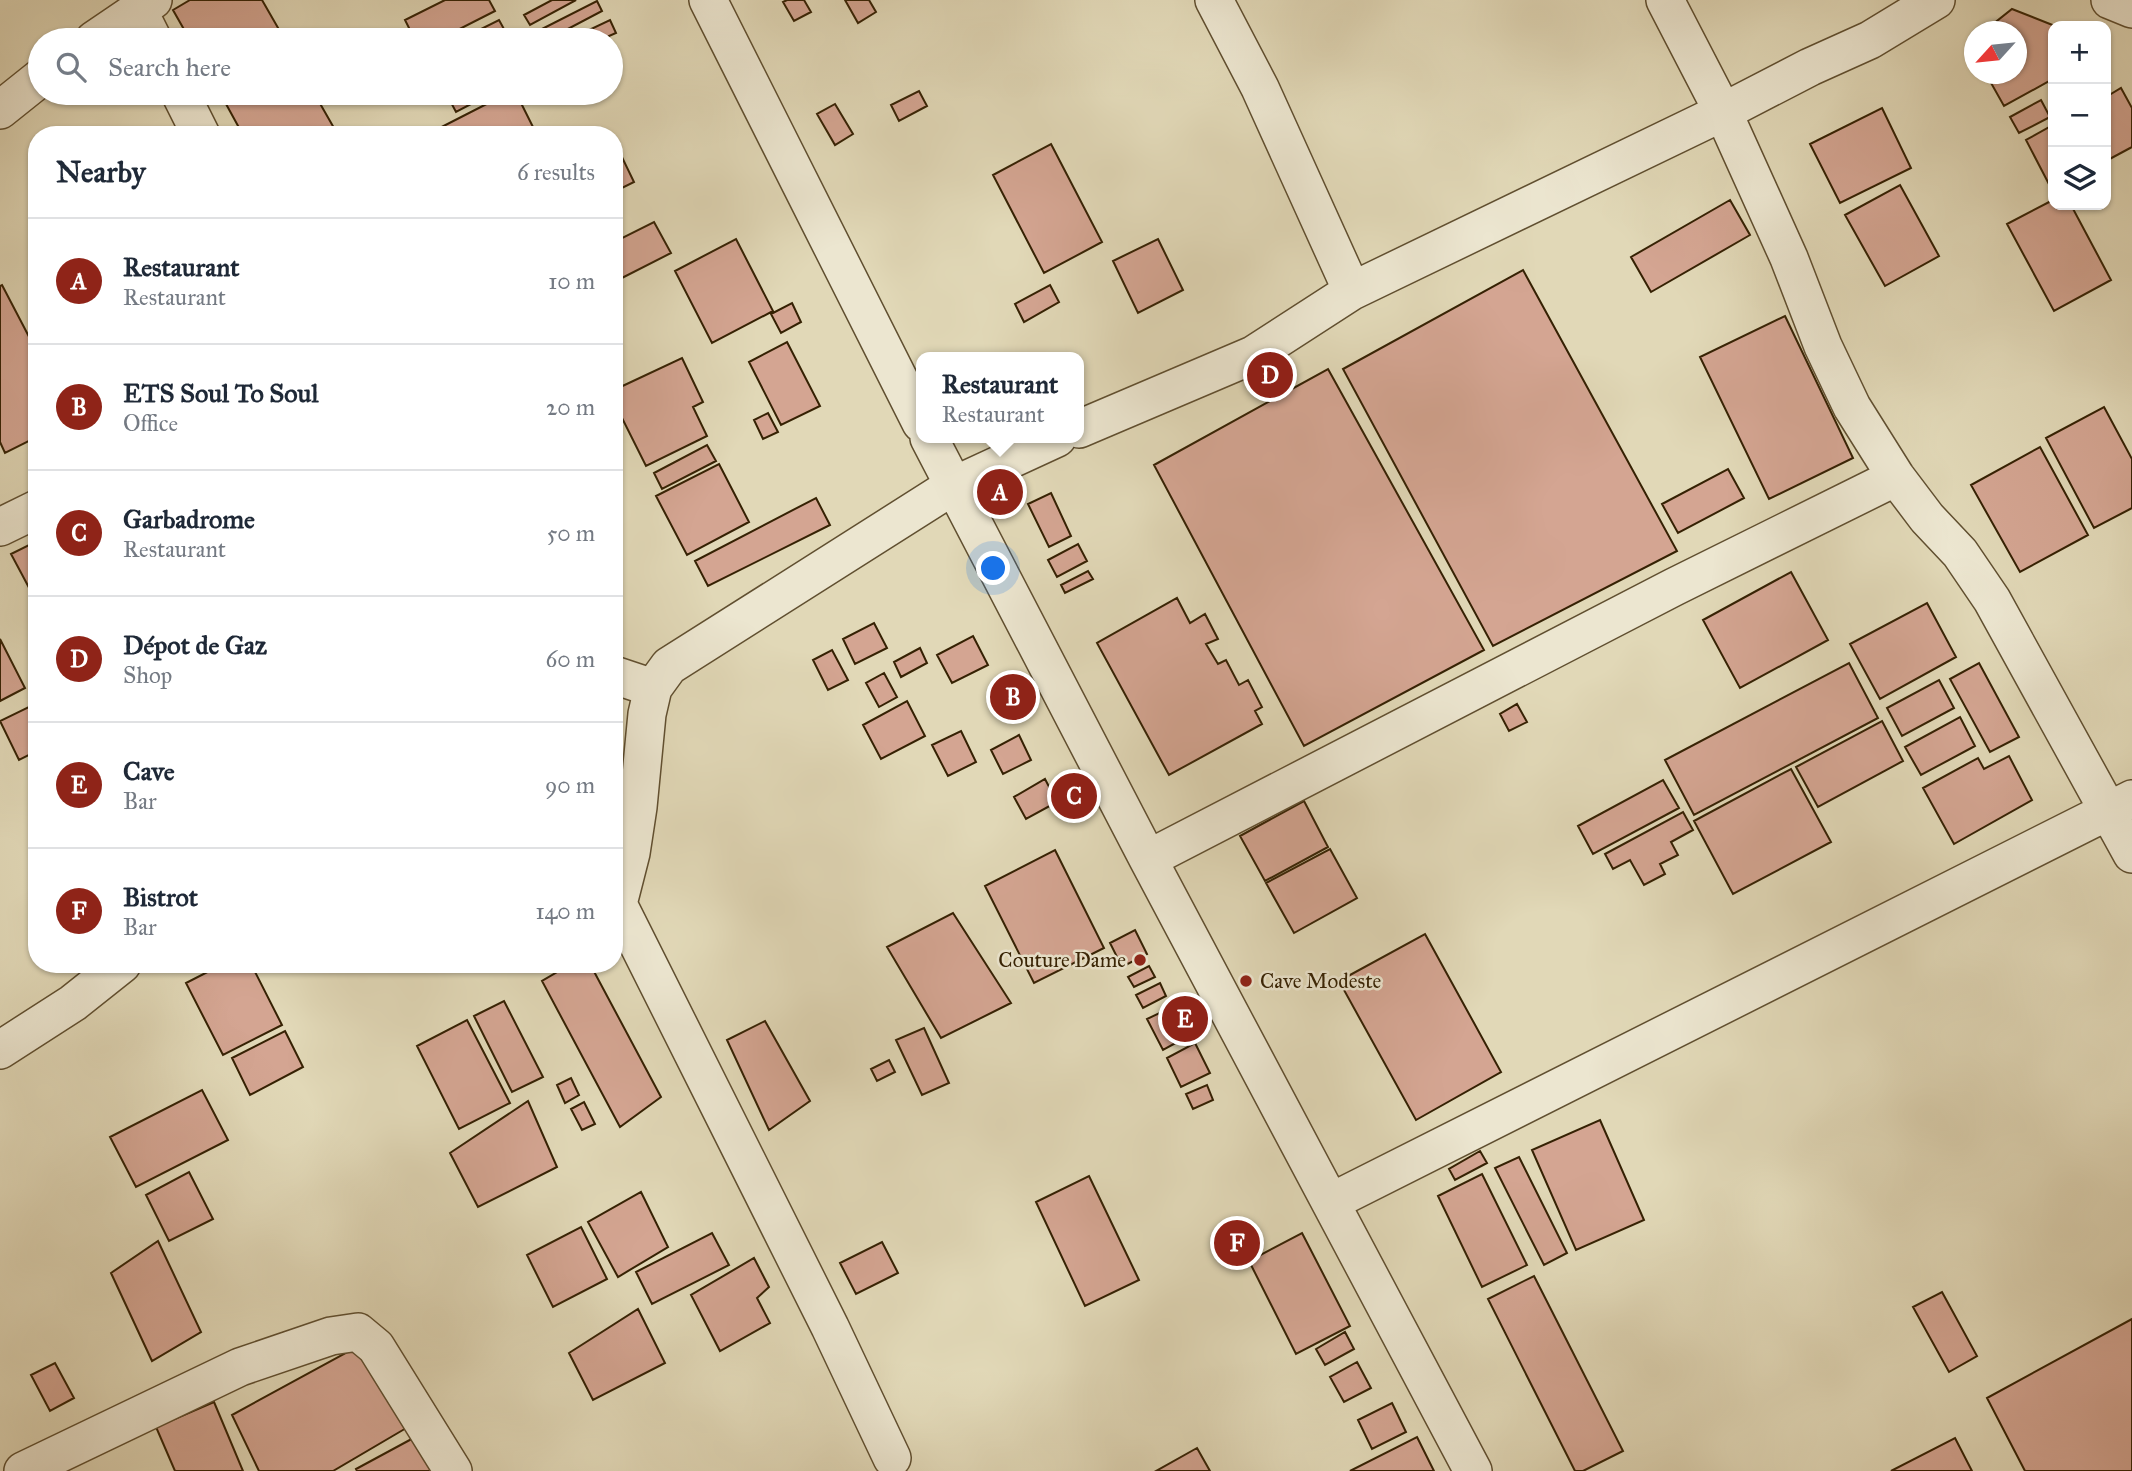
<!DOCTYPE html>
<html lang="en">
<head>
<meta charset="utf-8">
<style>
  :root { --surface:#fff; --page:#f2f2f3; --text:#1f2937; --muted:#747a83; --line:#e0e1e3; --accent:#8f2418 }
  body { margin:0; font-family:"IM FELL Great Primer",serif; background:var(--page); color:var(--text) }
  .controls { position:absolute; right:21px; top:21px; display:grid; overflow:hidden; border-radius:14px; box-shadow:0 2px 5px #0004 }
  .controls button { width:63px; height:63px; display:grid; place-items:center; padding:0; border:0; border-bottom:2px solid var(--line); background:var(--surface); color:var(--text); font:35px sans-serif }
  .compass { position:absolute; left:1964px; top:21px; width:63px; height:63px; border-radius:50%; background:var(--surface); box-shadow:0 2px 5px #0004; rotate:243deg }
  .you { position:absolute; left:994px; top:569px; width:24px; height:24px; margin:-18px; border:5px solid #fff; border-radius:50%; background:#1a73e8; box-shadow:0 0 0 10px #1a73e833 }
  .badge { display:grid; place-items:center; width:46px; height:46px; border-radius:50%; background:var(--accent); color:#fff; font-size:23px; font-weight:700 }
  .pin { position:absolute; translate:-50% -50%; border:4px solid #fff; box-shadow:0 2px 7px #0006 }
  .popup { position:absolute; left:916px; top:352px; width:168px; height:91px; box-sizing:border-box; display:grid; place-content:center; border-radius:14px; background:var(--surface); filter:drop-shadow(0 2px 5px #0005); font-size:23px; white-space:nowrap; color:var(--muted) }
  .popup b { font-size:26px; color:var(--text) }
  .popup::after { content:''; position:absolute; left:50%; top:100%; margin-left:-14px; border:14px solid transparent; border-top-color:var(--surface) }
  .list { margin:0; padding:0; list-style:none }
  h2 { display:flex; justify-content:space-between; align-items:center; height:91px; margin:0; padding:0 28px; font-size:30px }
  h2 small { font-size:23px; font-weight:400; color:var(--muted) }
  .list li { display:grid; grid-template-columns:46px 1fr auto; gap:21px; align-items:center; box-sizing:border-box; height:126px; padding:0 28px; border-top:2px solid var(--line) }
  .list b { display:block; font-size:26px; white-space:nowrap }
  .list p { margin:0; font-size:23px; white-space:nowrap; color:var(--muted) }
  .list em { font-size:23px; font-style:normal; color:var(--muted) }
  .icon { flex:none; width:38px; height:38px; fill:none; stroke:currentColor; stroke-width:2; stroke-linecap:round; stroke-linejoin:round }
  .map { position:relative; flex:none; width:2132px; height:1471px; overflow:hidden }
  .search { position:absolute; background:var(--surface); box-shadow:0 2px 5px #0004; left:28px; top:28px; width:595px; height:77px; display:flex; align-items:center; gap:18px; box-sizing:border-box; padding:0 24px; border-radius:38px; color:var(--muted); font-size:26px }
  .panel { position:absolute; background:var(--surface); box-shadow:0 2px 5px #0004; left:28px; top:126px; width:595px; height:847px; border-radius:28px }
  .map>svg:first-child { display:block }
  .building { fill:#d4a592; stroke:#352103; stroke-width:2 }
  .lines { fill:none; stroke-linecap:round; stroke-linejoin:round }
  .minor-casing { stroke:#604f30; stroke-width:40 }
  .minor { stroke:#ece6d0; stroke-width:37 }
  .poi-dot { fill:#8f2418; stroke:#ece6d0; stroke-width:2.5 }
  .labels { text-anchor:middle; stroke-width:5; stroke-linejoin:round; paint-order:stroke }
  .poi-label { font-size:21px; fill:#352103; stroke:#ece6d0; text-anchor:end }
</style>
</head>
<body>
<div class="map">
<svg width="2132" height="1471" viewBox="0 0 2132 1471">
  <rect width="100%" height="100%" fill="#e1d8b7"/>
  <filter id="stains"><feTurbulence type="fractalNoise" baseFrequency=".00286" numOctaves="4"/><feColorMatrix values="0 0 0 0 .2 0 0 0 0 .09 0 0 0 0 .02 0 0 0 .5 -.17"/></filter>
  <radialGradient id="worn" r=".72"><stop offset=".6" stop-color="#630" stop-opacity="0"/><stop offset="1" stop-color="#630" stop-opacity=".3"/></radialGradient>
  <path class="building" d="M190,0h72l23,40h-95l-17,-30z
    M445,0h44l6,11 -57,29h-23l-10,-20z
    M552,0h24l-46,25 -6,-10z
    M787,0h17l7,12 -17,9 -11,-19z
    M845,0h24l7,12 -18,11z
    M597,1l5,10 -55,29h-7l-4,-8z
    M2012,9l43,17 -2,53 -49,27 -18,-32h30v-42h-33z
    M499,20l11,20h-51z
    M610,20l6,13 -16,7h-32z
    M2121,88l11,20v39l-26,14v-64z
    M919,91l8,15 -28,15 -8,-16z
    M220,93h94l24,42h-95z
    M446,93h46l-36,19z
    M508,93h8l21,42h-111z
    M2041,100l9,17 -31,16 -9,-16z
    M835,104l18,30 -18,11 -18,-31z
    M1882,108l29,60 -71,35 -30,-59z
    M2053,125v65h-1l-26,-50z
    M1051,144l51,98 -58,31 -51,-98z
    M619,151l15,31 -20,10v-39z
    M1900,185l39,71 -54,30 -40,-71z
    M1730,200l20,35 -99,57 -20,-35z
    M2053,200v5h18l40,75 -57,31 -47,-87z
    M654,222l17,31 -57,29v-40z
    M736,239l37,72 -61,32 -37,-72z
    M1158,239l25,51 -45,23 -25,-52z
    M1523,270l154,281 -184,95 -150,-277z
    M2,285l35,67v85l-32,16 -5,-11v-156z
    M1050,285l9,17 -35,20 -9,-18z
    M792,303l9,19 -20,11 -10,-19z
    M1785,316l68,142 -84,41 -69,-142z
    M787,342l33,64 -39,19 -32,-63z
    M682,358l21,44 -10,5 14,29 -61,30 -32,-64v-12z
    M1328,369l156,281 -180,96 -150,-281z
    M2104,407l28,52v49l-38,20 -48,-90z
    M768,413l10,19 -15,7 -9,-19z
    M707,445l9,16 -54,28 -8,-16z
    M2040,447l48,88 -68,37 -49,-87z
    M719,464l30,58 -62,33 -31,-59z
    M1728,469l16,29 -66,35 -16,-29z
    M1051,493l20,43 -22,11 -21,-43z
    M816,498l14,27 -122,61 -13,-25z
    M1078,544l9,17 -30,16 -9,-17z
    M29,545l8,16v34l-3,2 -23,-43z
    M1088,571l5,8 -28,14 -4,-8z
    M1791,572l37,68 -88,48 -37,-68z
    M1177,598l13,25 15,-9 13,25 -12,5 12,20 8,-4 13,25 9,-5 14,27 -7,4 7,13 -93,51 -72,-132z
    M1927,603l29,54 -76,42 -30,-55z
    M874,623l13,25 -32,16 -12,-25z
    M973,636l15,29 -36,18 -15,-28z
    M0,639l25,49 -25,13z
    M920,648l7,15 -26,14 -7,-15z
    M832,650l16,30 -20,10 -15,-30z
    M1849,663l29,55 -184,97 -29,-55z
    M1979,663l40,74 -29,15 -40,-73z
    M884,673l13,24 -18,10 -13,-24z
    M1939,680l15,28 -52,28 -15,-28z
    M907,701l18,35 -44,23 -18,-34z
    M37,703v48l-18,9 -19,-39z
    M1517,704l10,18 -18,9 -9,-17z
    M1960,717l15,29 -54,29 -16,-28z
    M1882,721l21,40 -85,46 -22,-40z
    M961,731l15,31 -28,14 -16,-31z
    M1019,735l12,25 -28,14 -12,-24z
    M2009,756l23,44 -78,44 -31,-56 55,-30 6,11z
    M1791,769l40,73 -98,52 -39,-73z
    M1045,779l12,23 -31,17 -12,-22z
    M1663,780l16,28 -86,46 -15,-28z
    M1304,801l24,46 -63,34 -25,-45z
    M1683,812l10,18 -22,12 7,13 -18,9 5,10 -21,11 -14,-25 -17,9 -8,-15z
    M1330,849l27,49 -63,35 -28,-50z
    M1055,850l49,98 -70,35 -49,-97z
    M953,913l58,90 -70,35 -54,-91z
    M1135,930l12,24 -25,13 -12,-24z
    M1425,934l76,138 -85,48 -77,-139z
    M223,964h28l31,61 -59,30 -37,-72z
    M571,964h19l71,133 -41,30 -78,-146z
    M1149,966l6,11 -21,10 -6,-10z
    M1160,983l6,13 -23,12 -7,-13z
    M504,1001l39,76 -31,15 -38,-76z
    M1168,1009l15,30 -20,11 -16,-31z
    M467,1020l43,83 -51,26 -42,-83z
    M765,1021l45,80 -41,29 -42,-90z
    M924,1028l25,55 -27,12 -26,-55z
    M285,1031l18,36 -53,28 -18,-37z
    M1195,1043l15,30 -29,14 -14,-29z
    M889,1060l6,12 -18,9 -6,-12z
    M571,1078l8,17 -14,8 -8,-18z
    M1207,1085l6,15 -20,9 -7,-15z
    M202,1090l26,50 -92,47 -26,-50z
    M528,1101l29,66 -79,40 -28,-54z
    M584,1102l11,22 -13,6 -11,-21z
    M1600,1120l44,100 -68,30 -44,-100z
    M1480,1151l7,12 -32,17 -6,-11z
    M1519,1157l48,96 -23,12 -49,-97z
    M189,1172l24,47 -44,22 -23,-46z
    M1482,1174l45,91 -45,22 -44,-91z
    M1089,1176l50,104 -54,26 -49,-104z
    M641,1192l27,55 -50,30 -30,-55z
    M581,1227l26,52 -54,28 -26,-52z
    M712,1233l17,32 -77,39 -16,-32z
    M1302,1233l48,93 -54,28 -47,-93z
    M158,1241l43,91 -49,29 -41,-88z
    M882,1242l16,31 -42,21 -16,-31z
    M754,1258l15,29 -12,11 13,25 -50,28 -29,-56z
    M1534,1276l89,175 -40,20h-8l-87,-172z
    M1942,1292l35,64 -28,16 -36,-65z
    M638,1309l27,54 -72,37 -24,-47z
    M2132,1319v152h-107l-38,-73z
    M1345,1332l9,17 -29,16 -9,-16z
    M362,1344l46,83 -75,44h-74l-27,-56z
    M1357,1362l14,26 -27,14 -14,-25z
    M55,1363l19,35 -24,13 -19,-36z
    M214,1402l29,69h-68l-19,-44z
    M1392,1403l14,29 -34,17 -14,-29z
    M419,1435l16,36h-78l-1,-2z
    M1417,1437l17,34h-84z
    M1955,1438l17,33h-81z
    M1197,1448l13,23h-54z"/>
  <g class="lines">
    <defs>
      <path id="minor" d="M708,0l213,423
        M1214,0l46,88 92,203
        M1665,0l58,112 66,146 34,88 29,61 44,70 31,41 33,35 32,47 140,254
        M2110,0l22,9
        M138,10l15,30
        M94,40l59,-40
        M180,93l21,42
        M0,110l40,-32
        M1079,429l174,-74 99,-64 371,-179 87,-45 60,-27 66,-40
        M929,438l219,421 325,612
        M0,527l37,-18
        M614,675l39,13
        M1148,859l526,-272 222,-110
        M614,902l4,2 212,423 62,131
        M618,904l13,-51 7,-46 9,-93 6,-26 16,-22 284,-180 104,-48
        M0,1050l73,-47 49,-39
        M1331,1202l801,-403
        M23,1471l217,-104 91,-31 27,-4 18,15 77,124"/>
    </defs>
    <use href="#minor" class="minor-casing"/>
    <use href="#minor" class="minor"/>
  </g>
  <g class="poi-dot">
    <circle cx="1140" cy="960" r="7"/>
    <circle cx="1246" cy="981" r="7"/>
  </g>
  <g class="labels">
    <g class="poi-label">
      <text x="1126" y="967">Couture Dame</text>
      <text x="1260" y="988" text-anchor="start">Cave Modeste</text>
    </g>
  </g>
  <rect width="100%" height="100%" filter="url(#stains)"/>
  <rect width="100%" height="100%" fill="url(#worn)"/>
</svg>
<div class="controls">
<button>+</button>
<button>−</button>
<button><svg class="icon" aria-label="layers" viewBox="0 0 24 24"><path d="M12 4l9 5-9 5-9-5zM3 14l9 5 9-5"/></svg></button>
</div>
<svg class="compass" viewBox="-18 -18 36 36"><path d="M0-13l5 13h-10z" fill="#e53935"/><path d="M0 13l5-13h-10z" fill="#747a83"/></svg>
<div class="you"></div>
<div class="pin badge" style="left:1000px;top:492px">A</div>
<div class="popup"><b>Restaurant</b>Restaurant</div>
<div class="pin badge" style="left:1013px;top:697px">B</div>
<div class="pin badge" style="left:1074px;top:796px">C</div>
<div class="pin badge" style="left:1270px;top:375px">D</div>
<div class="pin badge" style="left:1185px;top:1019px">E</div>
<div class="pin badge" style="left:1237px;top:1243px">F</div>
<div class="search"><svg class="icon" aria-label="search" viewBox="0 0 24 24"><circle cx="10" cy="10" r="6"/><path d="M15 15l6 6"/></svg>Search here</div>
<section class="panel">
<h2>Nearby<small>6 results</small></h2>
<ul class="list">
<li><span class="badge">A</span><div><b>Restaurant</b><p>Restaurant</p></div><em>10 m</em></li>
<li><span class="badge">B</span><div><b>ETS Soul To Soul</b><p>Office</p></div><em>20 m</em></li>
<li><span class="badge">C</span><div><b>Garbadrome</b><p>Restaurant</p></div><em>50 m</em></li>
<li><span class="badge">D</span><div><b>Dépot de Gaz</b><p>Shop</p></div><em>60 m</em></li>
<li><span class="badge">E</span><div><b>Cave</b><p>Bar</p></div><em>90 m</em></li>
<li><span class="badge">F</span><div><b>Bistrot</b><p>Bar</p></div><em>140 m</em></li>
</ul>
</section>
</div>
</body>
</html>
